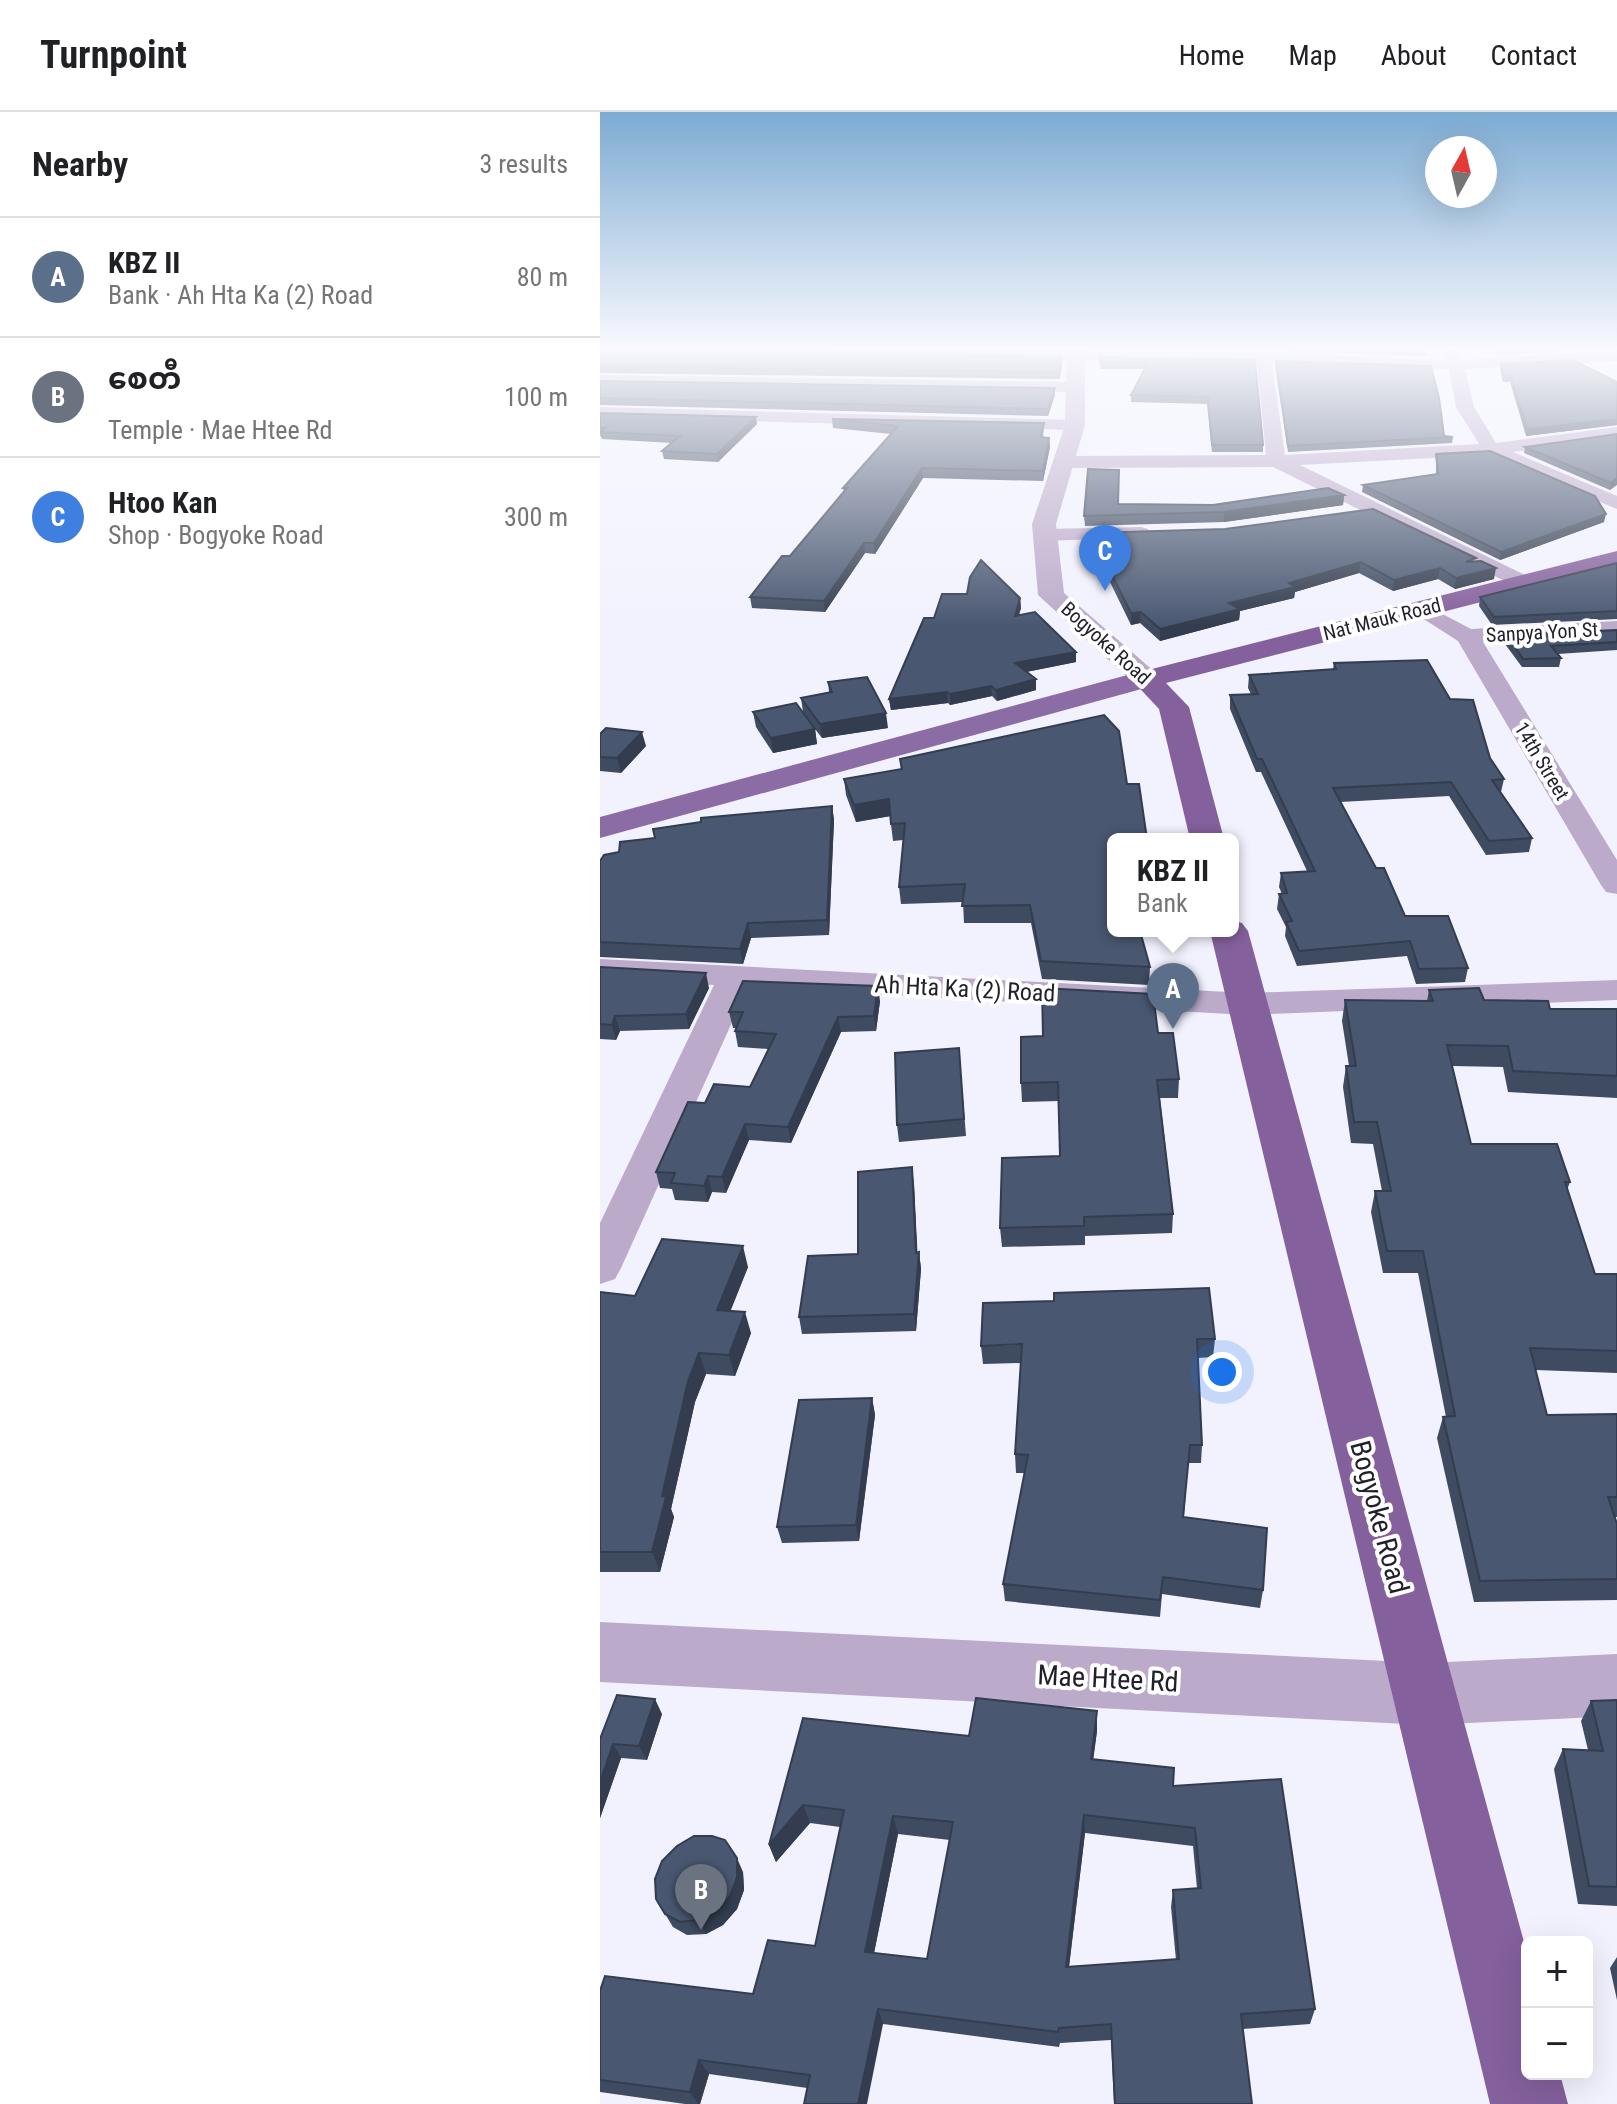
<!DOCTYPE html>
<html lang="en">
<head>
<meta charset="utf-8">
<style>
  :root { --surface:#fff; --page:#f6f6f6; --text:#202124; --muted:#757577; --line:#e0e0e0; --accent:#198765 }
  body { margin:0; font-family:"Roboto Condensed","Noto Sans Myanmar",sans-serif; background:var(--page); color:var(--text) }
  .controls { position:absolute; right:24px; bottom:24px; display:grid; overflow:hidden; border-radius:12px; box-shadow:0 8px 32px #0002 }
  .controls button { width:72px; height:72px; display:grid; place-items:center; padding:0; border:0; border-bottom:2px solid var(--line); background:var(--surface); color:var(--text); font:40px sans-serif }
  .compass { position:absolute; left:825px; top:24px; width:72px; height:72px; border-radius:50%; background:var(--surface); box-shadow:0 8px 32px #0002; rotate:8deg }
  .you { position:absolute; left:622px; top:1260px; width:28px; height:28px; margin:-20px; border:6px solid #fff; border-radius:50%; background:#1a73e8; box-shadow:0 0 0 12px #1a73e833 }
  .badge { display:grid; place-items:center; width:52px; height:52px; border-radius:50%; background:var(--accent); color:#fff; font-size:26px; font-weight:700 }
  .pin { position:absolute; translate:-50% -66px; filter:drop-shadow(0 2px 4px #0008) }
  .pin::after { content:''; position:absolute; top:42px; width:28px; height:24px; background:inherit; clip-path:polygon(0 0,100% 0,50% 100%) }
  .popup { position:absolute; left:507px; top:721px; width:132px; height:104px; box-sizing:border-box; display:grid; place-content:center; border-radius:12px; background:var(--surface); filter:drop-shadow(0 2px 6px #0005); font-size:26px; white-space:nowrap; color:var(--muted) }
  .popup b { font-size:30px; color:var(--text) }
  .popup::after { content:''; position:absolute; left:50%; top:100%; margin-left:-16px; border:16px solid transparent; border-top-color:var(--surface) }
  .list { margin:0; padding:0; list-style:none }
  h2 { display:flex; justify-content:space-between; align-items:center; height:104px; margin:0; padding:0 32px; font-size:34px }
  h2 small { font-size:26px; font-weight:400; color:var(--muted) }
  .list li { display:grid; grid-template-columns:52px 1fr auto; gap:24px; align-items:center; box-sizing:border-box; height:120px; padding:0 32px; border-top:2px solid var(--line) }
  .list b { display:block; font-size:30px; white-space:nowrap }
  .list p { margin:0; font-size:26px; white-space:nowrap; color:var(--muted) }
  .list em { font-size:26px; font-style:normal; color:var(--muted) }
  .map { position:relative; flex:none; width:1017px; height:1992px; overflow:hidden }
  header { display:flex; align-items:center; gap:48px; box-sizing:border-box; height:112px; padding:0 40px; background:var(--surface); border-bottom:2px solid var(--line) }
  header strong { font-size:38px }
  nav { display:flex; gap:44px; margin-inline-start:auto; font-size:28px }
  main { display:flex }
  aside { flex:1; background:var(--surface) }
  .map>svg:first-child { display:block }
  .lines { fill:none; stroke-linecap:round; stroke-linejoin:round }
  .minor { fill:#bbaac9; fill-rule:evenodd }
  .tertiary { fill:#bbaac9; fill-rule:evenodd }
  .primary { fill:#8c6ca4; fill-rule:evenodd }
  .trunk { fill:#84609c; fill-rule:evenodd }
  .wall { fill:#3f4b61; fill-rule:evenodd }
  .shaded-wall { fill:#333d4f }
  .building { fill:#495771; stroke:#333d4f; stroke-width:2; fill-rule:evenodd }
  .labels { text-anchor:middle; stroke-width:8; stroke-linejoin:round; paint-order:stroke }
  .far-street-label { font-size:20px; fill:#201f2a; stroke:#fff }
  .street-label { font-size:24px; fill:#201f2a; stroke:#fff }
  .near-street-label { font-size:28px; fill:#201f2a; stroke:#fff }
</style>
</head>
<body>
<header>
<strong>Turnpoint</strong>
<nav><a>Home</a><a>Map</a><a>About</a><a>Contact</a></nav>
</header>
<main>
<aside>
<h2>Nearby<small>3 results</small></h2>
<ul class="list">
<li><span class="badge" style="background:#5c6f8a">A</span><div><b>KBZ II</b><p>Bank · Ah Hta Ka (2) Road</p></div><em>80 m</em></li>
<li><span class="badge" style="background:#6b7280">B</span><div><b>စေတီ</b><p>Temple · Mae Htee Rd</p></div><em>100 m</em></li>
<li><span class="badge" style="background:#3f7fe0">C</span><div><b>Htoo Kan</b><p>Shop · Bogyoke Road</p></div><em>300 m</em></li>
</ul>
</aside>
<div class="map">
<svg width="1017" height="1992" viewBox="0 0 1017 1992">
  <rect width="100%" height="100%" fill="#f2f2fe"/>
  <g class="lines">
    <path class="minor" d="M0,235l664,6 182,7 -5,-13h16l5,13 155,-9v10l-152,8 9,38 22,36 121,-16v10l-104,15 104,44v13l-128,-54 -189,10 231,113 3,5 -11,7 -250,-123 -207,1 -9,-6 9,-6 200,-1 -9,-92 -657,-10zM672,251l177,6 7,38 23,37 -194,11z
      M0,263l475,7 8,5 -8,5 -475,-7z
      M0,295l475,13 9,5 -9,5 -475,-13z
      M541,415l7,2 3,4 -3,4 -103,4 -10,-6 10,-6z
      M820,490l51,27 146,-8v14l-134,7 134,218v34l-11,-2 -5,-7 -143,-244 -50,-32 4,-5z
      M0,847l647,34 370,-13v20l-370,15 -499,-28 -127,281 -6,11 -15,5v-61l114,-238 -114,-6z"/>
    <path class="tertiary" d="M467,235h18v78l-29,99 8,69 92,80 5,6 -5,6 -10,3 -10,-3 -98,-90 -6,-71 33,-99z
      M0,1510l826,41 191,-9v62l-191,9 -826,-43z"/>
    <path class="primary" d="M546,558l10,3 5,6 -5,6 -556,153v-21z"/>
    <path class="trunk" d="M1017,439v16l-451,116 23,24 35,132h-34l-31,-130 -28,-30 5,-6z
      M633,809l9,2 6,8 279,1022v121h33l8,30h-78l-280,-1173h23z"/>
  </g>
  <path class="wall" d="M304,235h160v1z
    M498,235h328v9l-162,-6 -166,-2z
    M895,235h101v2l-99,6z
    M0,237l462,7v7l-2,16 -460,-6z
    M500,245l155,3 8,85v7h-51l-5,-48 -76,-2v-7l13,-26h-44z
    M676,249l168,75 9,1 -1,6 -164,9 -13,-86z
    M901,252l116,18v43l-91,11 -16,-54h-7l-3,-12z
    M0,269l455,7v7l-7,21 -448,-11z
    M0,301l157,11 -39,38 -54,-3 -2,-8 10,-8 -70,-4 -2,-4z
    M232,307l212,4 -1,15h6l1,9 -7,34 -120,-3 -48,76 -10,-1 -40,59 -73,-4 -2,-11 40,-41 54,-64 -1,-4 48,-54 -58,-6z
    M1017,322v51l-7,5 -86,-37 1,-6z
    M836,342l168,68 -104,38 -138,-68 1,-7 73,-11z
    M744,383l-1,10 -119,17 -139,4 -1,-10 34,-12 95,1z
    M491,421l384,28 19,18 -39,10 -17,-10 -45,12 -34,-18 -64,19 -1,6 -54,13 -1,9 -79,21 -20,-18 -9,2 -40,-82z
    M1017,451v56l-125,6 -13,-19 1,-9z
    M420,486l1,10 -2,7 57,47 -50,10 10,7v11l-39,11 -5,-5 -42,9 -2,-2 -57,7 -2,-11 45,-81z
    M1017,518v20l-59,4 3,4 -2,9h-37l-17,-23 2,-9z
    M734,551l116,36 54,80 -3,13 31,46 -3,14 -43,3 -37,-59 -109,6 36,66 29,48 63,52 -3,14 -49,2 -9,-28 -110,10 -12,-30 1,-9 -9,-18 2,-15h3l-3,-7 2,-14 26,-2 -46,-99h-5l-26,-63v-14l21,-1 -3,-6 1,-13 84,-6z
    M228,570l60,46 -66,10 -10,-13 3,4 2,15 -44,9 -17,-26 -3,-15h50l-2,-14 28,-6z
    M0,622l46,12 -25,27 -21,-2z
    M300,647l213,80 37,128 -1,18 -107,-6 -11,-56h-67l-1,-21 -62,2 -2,-17 4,-47 -10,1 -3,-25 -34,6 -10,-27 -2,-16 57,-9z
    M232,694l2,14 -5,115 -78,3 -8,26 -143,-7v-96l55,-23z
    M0,855l109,21 -20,41 -69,2 -4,9 -16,-1z
    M829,878l55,10 66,9h67v89l-109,-6 -5,-25 -51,-1 19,78 99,38 -3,8 28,84h22v99l-81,-3 11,45 70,-1v103h-2l2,7v76l-143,2 -37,-164 6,-21h3l-28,-144h-35l-12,-61 4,-21h7l-9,-47 -22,-1 -8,-56 3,-21h3l-7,-45 3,-21 82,1z
    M280,889l-4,30 -35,1 -50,111 -42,-3 -23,53 -14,-1 -4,10 -33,-2 -3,-11 -12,-1 -4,-16 49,-69 45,-16 18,-38 -30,-2 -3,-16 1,-3h-3l-4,-16z
    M558,921l21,46 -1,19h-18l13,116 -1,19 -87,3v9l-83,2 -2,-19 60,-72 -1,-55 -37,1 -1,-19 22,-47z
    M359,936l7,88 -67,6 -2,-17z
    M314,1072l3,69 2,-1 2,17 -5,62 -114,3 -3,-17 59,-63z
    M148,1155l-18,44 21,22 -16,43 -29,-2 -11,28 -24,107 3,8 -14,55h-60v-280l35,4z
    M615,1227l-2,18 -15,1 4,87 -1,18h-13l-4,54 79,73 -3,18 -98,-14 -2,23 -155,-16 -2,-17 22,-111h-9l-1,-19 6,-91 -38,1 -2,-18z
    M272,1286l3,17 -16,126 -77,2 -5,-16z
    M1017,1588v206l-39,-2 -24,-135 9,-20 25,1 -7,-29 10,-20z
    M497,1599v20l-4,28 80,27 142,223 -5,15 -67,5 9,75h-138l-3,-64 -51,3 -1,4 -176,-23 -76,64 -98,-14 -9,30h-15l-85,-12v-101l153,3 62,-48 25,-119 -30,-4 -34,39 -7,-17 34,-127 166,18zM485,1721l108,13 4,42 -24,2 -2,17 5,53 -107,7zM298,1722l52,6 -23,119 -53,-6z
    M62,1602l-15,46 -26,-2 -21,60v-79z
    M143,1760l1,18 -7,19 -14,16 -17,9 -19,1 -14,-8 -17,-28z
    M1017,1845v43l-7,-32z"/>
  <path class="shaded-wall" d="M455,276v7l-7,21v-7z
    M156,305l1,7 -39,38 -1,-8z
    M1017,307v6l-91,11 1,-7z
    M449,326l1,9 -7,34v-10z
    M322,356l1,10 -48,76 -1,-11z
    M1017,366v6l-7,6 1,-7z
    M744,383l-1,10 -119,17v-10z
    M1006,402l-2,8 -104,38 1,-8z
    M264,431l1,10 -40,59 -1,-11z
    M761,450l-2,11 -64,19 -1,6 -54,13 -1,9 -79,21v-12l69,-26 60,-20z
    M840,456l-2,11 -45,12 1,-11z
    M896,456l-2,11 -39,10 1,-11z
    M420,486l1,10 -6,18v-10z
    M541,500l-1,11 -9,2v-12z
    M476,540v10l-60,12 -1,-11z
    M436,567v11l-39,11 -1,-11z
    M391,574l1,10 -42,9v-11z
    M347,580l1,11 -57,7 -2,-11z
    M286,601l2,15 -66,10 -2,-14z
    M215,617l2,15 -44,9 -2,-15z
    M42,620l4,14 -25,27 -4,-15z
    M289,687l2,17 -35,6 -2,-17z
    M232,694l2,14 -5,115 -2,-15z
    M148,811l3,15 -8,26 -3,-15z
    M106,861l3,15 -20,41 -3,-15z
    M278,874l2,15 -4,30 -2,-15z
    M15,904l5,15 -4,9 -4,-15z
    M238,905l3,15 -50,111 -3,-16z
    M145,1012l4,16 -23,53 -4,-16z
    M312,1055l2,17 4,79 1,-11 2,17 -5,62 -2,-17 2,-61z
    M108,1064l4,16 -4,10 -4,-16z
    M143,1134l5,21 -25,63 -6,-20z
    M145,1200l6,21 -16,43 -6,-21z
    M99,1241l7,21 -11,28 -24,107 3,8 -14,55 -8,-20 10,-56 26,-115z
    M272,1286l3,17 -16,126 -3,-16z
    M55,1587l7,15 -15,46 -8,-14z
    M497,1599v20l-6,46v-18z
    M13,1632l8,14 -21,60v-36z
    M203,1693l7,18 -34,39 -7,-17z
    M484,1703l1,18 -18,150 -1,-16z
    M293,1704l5,18 -27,134 -6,-16z
    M137,1746l6,14 1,18 -7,19 -14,16 -17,9 -8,-14z
    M278,1897l5,15 -16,80h-9z
    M99,1948l10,14 -9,30h-2l-8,-12z"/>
  <path class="building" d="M745,235h81v3z
    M897,235h33l-32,2z
    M0,237l462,7 -2,16 -460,-6z
    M500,245l155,3 8,85h-51l-4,-48 -77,-2 17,-32h-48z
    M973,248l44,22v37l-90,10 -16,-53 -7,-1 -3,-11z
    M676,249l155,5 8,32 5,38 9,1 -165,9z
    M0,269l455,7 -7,21 -448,-11z
    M0,301l156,4 -39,37 -55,-3 18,-15 -80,-4 5,-4h-5z
    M232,307l212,4 -3,14 8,1 -6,33 -121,-3 -48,75h-10l-40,58 -74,-4 32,-41h8l57,-68h-4l55,-62z
    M1017,322v44l-6,5 -86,-36z
    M890,339l105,45 11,18 -105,38 -138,-67 75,-11 -2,-20z
    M488,357l31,1 -1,34 95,1 115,-17 16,7 -120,17 -140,4z
    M773,397l103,49 -10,4 15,-1 15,7 -40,10 -16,-10 -46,12 -33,-18 -72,21 6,4 -66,16 11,6 -80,20 -19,-17 -10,1 -40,-80 134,-4z
    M381,448l39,38 -5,18 20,-4 41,40 -61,11 21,16 -40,11 -5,-4 -41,8 -3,-2 -58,7 35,-81h10l8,-24h25l3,-17z
    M1017,451v48l-123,6 -14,-20z
    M1017,518v12l-66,4 10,12 -38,1 -16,-24z
    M827,548l23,39 23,1 17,58 14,21 -12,1 40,58 -43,3 -38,-59 -118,6 43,80h8l21,48h43l20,52 -49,1 -9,-28 -111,10 -13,-29 6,-1 -13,-27 8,-1 -6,-20 34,-2 -53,-112h-5l-27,-64 28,-1 -9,-19 87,-6 -2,-6z
    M267,565l19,36 -66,11 -19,-26 31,-6 -4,-10z
    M196,591l19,26 -44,9 -18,-26z
    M504,603l15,16 8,53h12l8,55h-34v92h27l10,36 -109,-6 -11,-56 -68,1 3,-22 -66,3 6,-64 -14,1 -2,-25 -35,6 -10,-26 58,-10 -2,-10z
    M6,616l36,4 -25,26 -17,-1v-23z
    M232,694l-5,114 -79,3 -8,26 -140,-7v-81l4,-6 15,-3 1,-10 35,-4 -2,-9 48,-7v-4z
    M0,855l106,6 -20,41 -71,2 -3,9 -12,-1z
    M143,869l135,5 -4,30 -36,1 -50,110 -43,-3 -23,53 -14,-1 -4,10 -33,-3 4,-10 -19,-1 32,-70 17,1 9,-19 36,3 26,-53 -41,-3 8,-19h-14z
    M442,876l111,6 5,39h15l6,46 -22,1 16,134 -89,3v9l-84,2 2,-70 58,-2 -2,-74 -37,1v-46l22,-1z
    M879,876l5,12 64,1 2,8h67v67l-104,-5 -5,-25 -61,-1 24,99h86l13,38h-5l30,92h22v77l-87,-3 17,67 70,-1v83h-9l9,27v55l-137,2 -37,-164 12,-1 -32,-165h-36l-12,-60h16l-14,-69h-23l-8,-56h10l-11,-66 88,1 -4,-11z
    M359,936l5,71 -67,6 -2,-72z
    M312,1055l4,86 3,-1 -5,62 -115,3 9,-61 50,-2v-82z
    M62,1127l81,7 -26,64 28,2 -16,43 -30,-2 -11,28 -26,115 4,1 -14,55h-52v-260l35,4z
    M609,1176l6,51h-18l5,106h-12l-7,72 84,11 -4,62 -100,-13 -3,23 -157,-16 25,-129 -13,-1 7,-110 -41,2 2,-43 71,-2v-8z
    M272,1286l-16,127 -79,2 22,-127z
    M17,1583l38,4 -16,47 -26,-2 -13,38v-43z
    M376,1586l121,13 -6,48 83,9 -1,18 108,-7 34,230 -74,5 11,90h-137l-4,-80 -52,4 -1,4 -180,-23 -20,95h-54l6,-29 -111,-15 -9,32 -90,-12v-89l5,-15 148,18 15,-54 47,6 29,-136 -41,-5 -34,40 34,-127 166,18zM484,1703l111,13 6,60 -28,2 6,69 -113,8zM293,1704l60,6 -26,137 -62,-7z
    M1017,1588v187l-28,-1 -26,-137 40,2 -12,-50z
    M94,1724h18l13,4 12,18v19l-7,19 -13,16 -19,8 -18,2 -15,-8 -9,-15 -1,-20 7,-18 15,-15z"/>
  <linearGradient id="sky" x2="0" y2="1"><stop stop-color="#7dabd2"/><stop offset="0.46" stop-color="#f9f9ff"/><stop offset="1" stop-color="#f9f9ff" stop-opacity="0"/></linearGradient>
  <rect width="1017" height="514" fill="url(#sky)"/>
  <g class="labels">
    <g class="far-street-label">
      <text transform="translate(782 507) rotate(-14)" y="7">Nat Mauk Road</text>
      <text transform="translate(942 520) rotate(-3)" y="7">Sanpya Yon St</text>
      <text transform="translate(506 531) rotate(42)" y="7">Bogyoke Road</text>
      <text transform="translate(942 649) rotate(59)" y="7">14th Street</text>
    </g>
    <g class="street-label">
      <text transform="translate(365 877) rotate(3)" y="8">Ah Hta Ka (2) Road</text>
    </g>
    <g class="near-street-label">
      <text transform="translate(780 1405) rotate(75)" y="10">Bogyoke Road</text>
      <text transform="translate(508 1566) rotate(3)" y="10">Mae Htee Rd</text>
    </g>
  </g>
</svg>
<div class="controls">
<button>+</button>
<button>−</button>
</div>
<svg class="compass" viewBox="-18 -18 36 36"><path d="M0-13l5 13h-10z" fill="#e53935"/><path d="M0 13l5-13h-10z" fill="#757577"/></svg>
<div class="you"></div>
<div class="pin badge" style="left:573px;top:917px;background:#5c6f8a">A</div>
<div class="popup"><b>KBZ II</b>Bank</div>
<div class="pin badge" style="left:101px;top:1818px;background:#6b7280">B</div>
<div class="pin badge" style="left:505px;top:479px;background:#3f7fe0">C</div>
</div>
</main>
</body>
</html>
